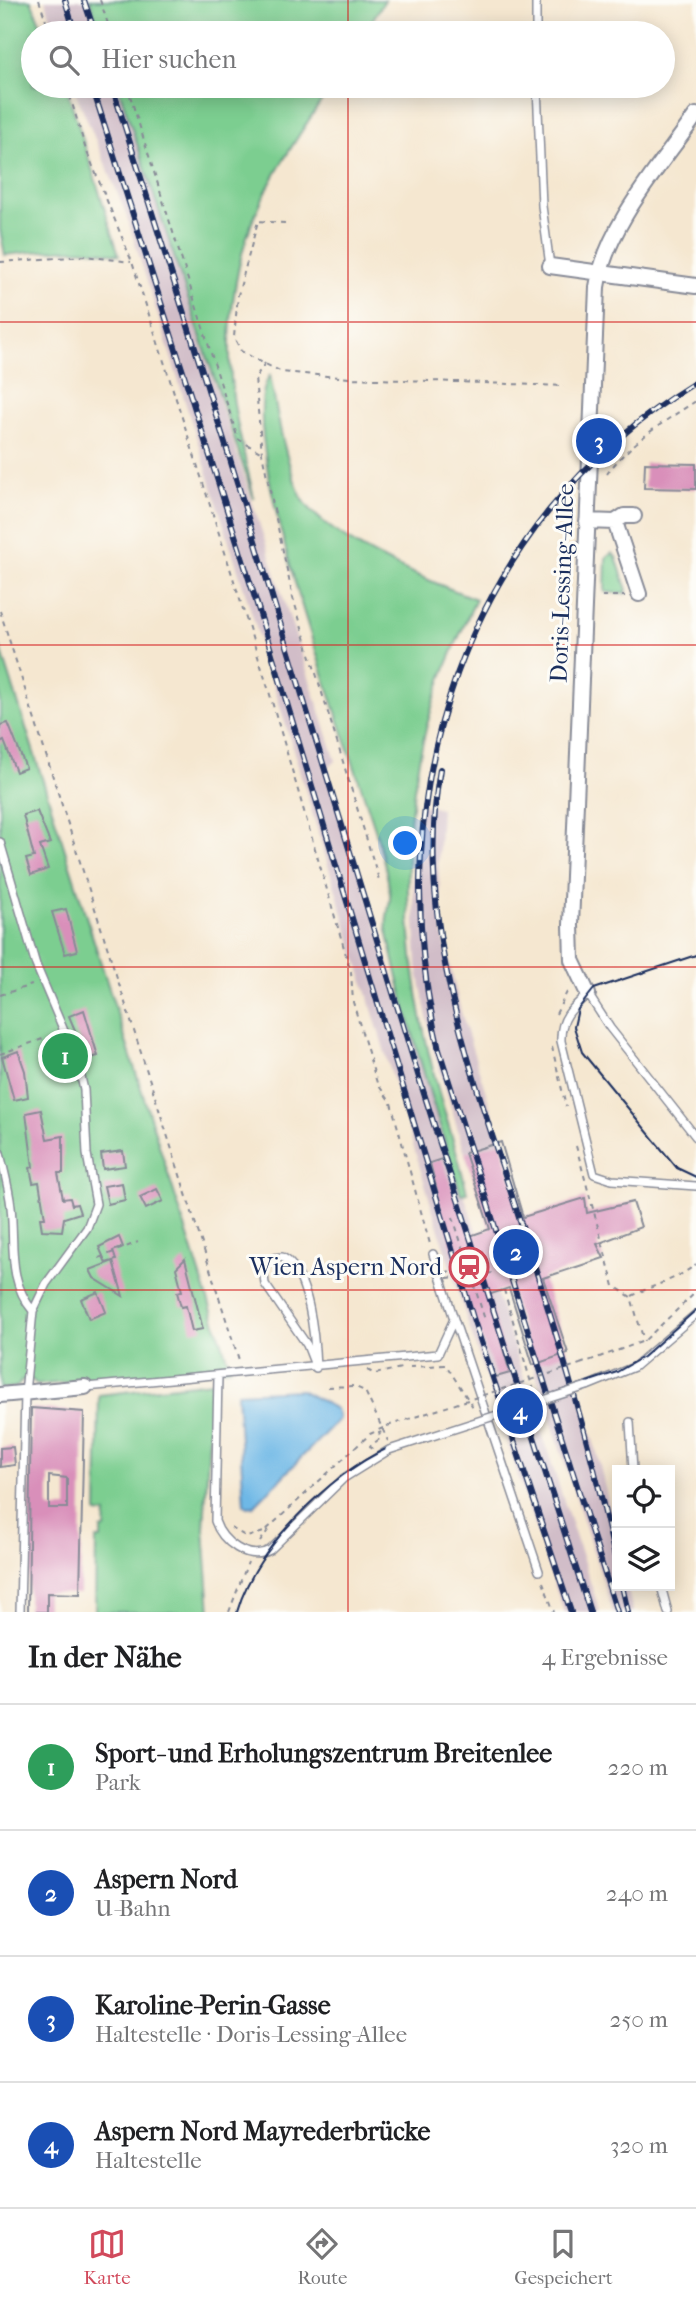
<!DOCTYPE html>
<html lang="de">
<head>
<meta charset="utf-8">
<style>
  :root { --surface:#fff; --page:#f2f2f2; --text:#202124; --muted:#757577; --line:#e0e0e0; --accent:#d1495b }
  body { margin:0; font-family:"IM FELL French Canon",serif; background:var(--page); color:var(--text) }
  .controls { position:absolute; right:21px; bottom:21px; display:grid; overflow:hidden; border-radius:0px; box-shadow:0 4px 18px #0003 }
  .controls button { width:63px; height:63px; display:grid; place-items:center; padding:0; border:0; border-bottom:2px solid var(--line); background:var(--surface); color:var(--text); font:35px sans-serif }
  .you { position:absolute; left:406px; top:844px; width:24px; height:24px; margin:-18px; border:5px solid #fff; border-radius:50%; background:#1a73e8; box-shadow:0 0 0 10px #1a73e833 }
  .badge { display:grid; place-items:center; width:46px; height:46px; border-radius:50%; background:var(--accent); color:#fff; font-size:23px; font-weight:700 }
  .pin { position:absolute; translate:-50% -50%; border:4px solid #fff; box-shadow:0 2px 7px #0006 }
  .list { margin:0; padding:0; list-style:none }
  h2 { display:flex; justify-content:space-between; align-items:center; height:91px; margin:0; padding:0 28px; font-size:30px }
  h2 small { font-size:23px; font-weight:400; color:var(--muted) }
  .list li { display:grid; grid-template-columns:46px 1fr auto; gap:21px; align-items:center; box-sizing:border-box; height:126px; padding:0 28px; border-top:2px solid var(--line) }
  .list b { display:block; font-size:26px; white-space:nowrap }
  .list p { margin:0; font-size:23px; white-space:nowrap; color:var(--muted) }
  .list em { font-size:23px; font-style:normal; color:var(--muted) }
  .icon { flex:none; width:38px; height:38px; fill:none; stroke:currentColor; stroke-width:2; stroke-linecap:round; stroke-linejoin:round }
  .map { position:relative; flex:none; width:696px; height:1612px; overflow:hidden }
  .search { position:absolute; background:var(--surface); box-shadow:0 4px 18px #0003; left:21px; right:21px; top:21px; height:77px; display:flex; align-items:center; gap:18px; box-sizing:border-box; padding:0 24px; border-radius:38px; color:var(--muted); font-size:26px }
  .sheet { height:595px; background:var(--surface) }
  nav { display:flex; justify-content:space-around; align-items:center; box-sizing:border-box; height:98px; border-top:2px solid var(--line); background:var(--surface); font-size:19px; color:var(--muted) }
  nav a { display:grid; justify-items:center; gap:4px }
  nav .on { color:var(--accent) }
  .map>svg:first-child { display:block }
  .industrial { fill:#d1bdc8 }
  .green { fill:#7cce90; stroke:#4c7e77; stroke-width:2 }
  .water { fill:#6eb8e6; stroke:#4474a2; stroke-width:2 }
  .building { fill:#d98fba; fill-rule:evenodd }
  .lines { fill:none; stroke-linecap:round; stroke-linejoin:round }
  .service-casing { stroke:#888b97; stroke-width:10 }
  .minor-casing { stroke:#888b97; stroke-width:18 }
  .path { stroke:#888b97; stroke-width:2; stroke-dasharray:5 5; stroke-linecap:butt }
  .service { stroke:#fff; stroke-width:7 }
  .minor { stroke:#fff; stroke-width:14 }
  .tram { stroke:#1b2f5e; stroke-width:2 }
  .rail-casing { stroke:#1b2f5e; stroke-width:6 }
  .rail { stroke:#fdfcf7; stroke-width:3.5; stroke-dasharray:10; stroke-linecap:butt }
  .service-bridge-casing { stroke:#888b97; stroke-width:10; stroke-linecap:butt }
  .path-bridge { stroke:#888b97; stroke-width:2; stroke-dasharray:5 5; stroke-linecap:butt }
  .service-bridge { stroke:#fff; stroke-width:7 }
  .grid { fill:none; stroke:#d62828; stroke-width:2; stroke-opacity:0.55 }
  .labels { text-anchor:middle; stroke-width:6; stroke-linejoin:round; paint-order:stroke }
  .street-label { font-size:24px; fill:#1b2f5e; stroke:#fdfcf7 }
  .poi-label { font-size:24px; fill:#1b2f5e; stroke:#fdfcf7; text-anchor:end }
</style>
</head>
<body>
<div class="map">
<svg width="696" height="1612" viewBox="0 0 696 1612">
  <rect width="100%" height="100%" fill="#fdfcf7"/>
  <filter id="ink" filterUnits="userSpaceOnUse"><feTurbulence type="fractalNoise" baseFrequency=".0143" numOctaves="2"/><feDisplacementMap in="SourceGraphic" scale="14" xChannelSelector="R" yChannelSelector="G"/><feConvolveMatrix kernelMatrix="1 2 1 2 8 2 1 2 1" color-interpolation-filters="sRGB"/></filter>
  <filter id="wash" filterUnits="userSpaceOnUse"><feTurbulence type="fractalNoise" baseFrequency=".00686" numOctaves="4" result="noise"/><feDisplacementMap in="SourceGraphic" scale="28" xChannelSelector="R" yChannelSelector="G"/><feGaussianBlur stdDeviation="1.57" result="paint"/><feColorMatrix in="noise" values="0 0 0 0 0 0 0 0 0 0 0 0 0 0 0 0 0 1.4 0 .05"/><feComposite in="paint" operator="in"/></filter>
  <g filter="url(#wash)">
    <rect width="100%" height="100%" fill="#f5e7d0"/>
    <path class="industrial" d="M45,0h45l10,33h-44z
      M73,86h45l218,675 -10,9 274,842h-36l-15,-42 -94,-287 -203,-669 -127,-403z
      M419,805l22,3 -3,56 5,72 18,76 40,130 -36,11 -32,-105 -16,-82 -4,-86z
      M568,1353l30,104 19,84v45h10l6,26h-20l-80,-247z"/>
    <path class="green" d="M0,0h31l13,33h-11v53h33l53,169c-37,-10 -75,-4 -114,0l-5,-25z
      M90,0h295l-21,33h-264z
      M118,86h213c-28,44 -61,89 -80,139 -17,46 -24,105 -20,153 3,40 15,82 23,121z
      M270,375c7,38 14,82 30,119 20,44 131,88 176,105 -12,26 -24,52 -34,78 -46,126 -42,264 -9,393 10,41 25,81 34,123l-6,1c-27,-87 -55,-174 -74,-264 -3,-12 4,-24 3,-36 -2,-20 -9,-43 -14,-62 -23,-77 -147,-399 -106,-457z
      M612,553l4,4 11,33 -2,4 -20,-2 1,-34z
      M0,646l230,722 -194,17 -3,-5h-11l-5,7 -17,2z
      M212,1382l-8,147 6,83h-115l1,-73h5v-9l4,-1 1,-15 -9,-1 2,-118z"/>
    <path class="water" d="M301,1390l35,19 3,10 -85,87 -6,1 -4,-3 -7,-111z"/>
    <g id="blocks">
      <path class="building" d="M645,463l51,1v25l-52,-1z
        M8,723l18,45 -10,4 -12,-31 -4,2v-18z
        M37,811l13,32 -10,3 8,23 -17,6 -5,-16 8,-2 -11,-42z
        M66,909l11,42 -12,3 -13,-42z
        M84,1010l14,46 -11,3 -18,-43z
        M18,1051l7,20 3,26 -14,3 -12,-43z
        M41,1110l6,29 16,-3v37h-5l5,26 7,-1 2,7 5,-1 3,9 -16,5 -2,13 -20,-1 -2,-12h5l-6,-36 -6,1 -3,-15 3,-1 -7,-54z
        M501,1142l22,75 62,-19 2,15 46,-11 8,25 -44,17 7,14 -61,20 25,75 -35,12 -24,-77 -21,7 22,78 -14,4 -37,-100 -29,-114 12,-4 28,77 20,-7 -25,-76z
        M123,1151l2,15 -22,3 -2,-15z
        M122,1183l3,17 -17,4 -4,-18z
        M157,1189l6,12 -17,8 -6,-12z
        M119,1237l4,10 -10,4 3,9 -10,3 -7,-16z
        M185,1259l18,70 -11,2 -6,-25 -5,1 -4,-15 5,-1 -6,-23z
        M113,1261l10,35 -29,-18 -4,-8z
        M98,1292l8,20 -17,7 -8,-20z
        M31,1408l53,4 -4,182 -33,-1v19h-19zM49,1476l18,2v30h-18z
        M13,1447l2,18 -15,2v-19z"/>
    </g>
  </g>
  <g filter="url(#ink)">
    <use href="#blocks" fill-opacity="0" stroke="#888b97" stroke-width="2"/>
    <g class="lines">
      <defs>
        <path id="service" d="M536,0v33
          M537,86l5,120 8,60
          M0,842l36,123 42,99 6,26 3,64 9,50 -9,24 -41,56 -13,27 -8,82 -5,219
          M696,1137l-86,-109 -22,-34c-16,14 -28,24 -27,47l33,133 18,6 84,6
          M0,1153c4,18 9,35 11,54 4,37 -4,73 22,104
          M433,1254l21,65
          M282,1257c28,14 33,83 34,111l-9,-23 -42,-61 -2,-17 11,-9z
          M218,1376l-3,145c7,21 33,41 55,29l74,-72 45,-28
          M587,1386l47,-19 62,-53
          M86,1387l352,-33 16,-35 85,252
          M630,1422l3,48
          M661,1586l7,26"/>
        <path id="minor" d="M550,266l146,20
          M587,521l28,1 9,-6h10
          M615,522l24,72
          M588,994l-16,-34 -1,-35 26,-638c9,-61 64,-122 99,-172
          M0,1395l85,-8"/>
      </defs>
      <use href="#service" class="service-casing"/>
      <use href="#minor" class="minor-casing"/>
      <path class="path" d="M39,0l11,33
        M100,0l11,33
        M67,86l18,61 47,115 64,199 72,227 83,284 2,30 24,81 14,20 39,141
        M127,86l111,353 24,14
        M285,223l-27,-2 -20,74 -4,42 7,14 18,10 23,11 68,6 214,8
        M0,262l85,-6 46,6
        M265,363l-10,15 7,75 31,145 87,285
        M607,474c21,-30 59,-54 89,-73
        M602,596h23
        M0,611l240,752
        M0,995l32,-10
        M556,1014l13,-26
        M552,1047l14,60
        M0,1054l54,-19
        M576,1146l38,140 17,11 13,44
        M453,1217l32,103
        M99,1258l39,-16
        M504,1290l30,103
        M632,1296c21,-11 47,-17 64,-32
        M580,1364l64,-23 52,-49
        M410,1367l36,-2 27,42
        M367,1370l8,4 26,-6
        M328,1387l25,-1 12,5 23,50
        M372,1449l-2,-3 11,-8 -2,-5 3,-1
        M231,1528l16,9 17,-5 106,-98 17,-8
        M260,1542l9,-13
        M543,1582l11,30
        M229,1612l19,-50"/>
      <use href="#service" class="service"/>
      <use href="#minor" class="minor"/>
      <path class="tram" d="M696,955l-102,34 -16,20 -4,18 8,25 95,116 19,9
        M237,1612c18,-63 92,-138 151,-164l229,-76 26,-15 53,-47"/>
      <defs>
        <path id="rail" d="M65,0l10,33
          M84,0l11,33
          M92,86l164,515 217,717 98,294
          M112,86l118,373 190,622 170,531
          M440,769c-27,158 34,307 81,455 37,113 71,225 96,342
          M622,1586l6,26
          M617,1612l-178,-562c-61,-258 25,-526 257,-668"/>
      </defs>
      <use href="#rail" class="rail-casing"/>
      <use href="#rail" class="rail"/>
      <defs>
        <path id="service-bridge" d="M389,1450l198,-64"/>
      </defs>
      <use href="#service-bridge" class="service-bridge-casing"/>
      <path class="path-bridge" d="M447,1278l45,-5
        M447,1282l-3,-8 40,-23
        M387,1426l193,-62"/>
      <use href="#service-bridge" class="service-bridge"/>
    </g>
  </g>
  <path class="grid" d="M348,0v33M348,86v1526M0,322h696M0,645h696M0,967h696M0,1290h696"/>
  <defs>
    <symbol id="station-ring" viewBox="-11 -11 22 22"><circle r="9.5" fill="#fdfcf7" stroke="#d1495b" stroke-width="1.5"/><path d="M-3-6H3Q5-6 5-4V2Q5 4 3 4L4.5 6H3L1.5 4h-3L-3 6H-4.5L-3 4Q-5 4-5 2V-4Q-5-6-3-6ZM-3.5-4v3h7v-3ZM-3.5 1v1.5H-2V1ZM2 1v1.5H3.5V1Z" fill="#d1495b"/></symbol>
  </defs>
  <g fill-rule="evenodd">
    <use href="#station-ring" x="447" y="1245" width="44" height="44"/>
  </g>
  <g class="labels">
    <g class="street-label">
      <text transform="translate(562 583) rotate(-88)" y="8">Doris-Lessing-Allee</text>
    </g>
    <g class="poi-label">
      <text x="442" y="1275">Wien Aspern Nord</text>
    </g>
  </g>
</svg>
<div class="controls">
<button><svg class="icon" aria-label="locate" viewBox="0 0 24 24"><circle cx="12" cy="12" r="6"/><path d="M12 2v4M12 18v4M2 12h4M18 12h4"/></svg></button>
<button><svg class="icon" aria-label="layers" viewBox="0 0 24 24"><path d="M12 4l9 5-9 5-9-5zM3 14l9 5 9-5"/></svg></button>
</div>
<div class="you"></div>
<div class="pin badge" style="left:65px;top:1056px;background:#2e9e5b">1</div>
<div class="pin badge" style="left:516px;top:1252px;background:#1a4fb4">2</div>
<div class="pin badge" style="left:599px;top:441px;background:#1a4fb4">3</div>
<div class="pin badge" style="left:520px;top:1411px;background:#1a4fb4">4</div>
<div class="search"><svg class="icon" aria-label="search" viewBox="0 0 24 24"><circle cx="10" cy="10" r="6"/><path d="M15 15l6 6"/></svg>Hier suchen</div>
</div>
<section class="sheet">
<h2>In der Nähe<small>4 Ergebnisse</small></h2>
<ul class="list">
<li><span class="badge" style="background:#2e9e5b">1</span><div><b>Sport- und Erholungszentrum Breitenlee</b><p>Park</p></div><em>220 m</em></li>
<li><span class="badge" style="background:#1a4fb4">2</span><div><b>Aspern Nord</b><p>U-Bahn</p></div><em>240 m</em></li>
<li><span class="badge" style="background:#1a4fb4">3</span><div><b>Karoline-Perin-Gasse</b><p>Haltestelle · Doris-Lessing-Allee</p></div><em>250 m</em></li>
<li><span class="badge" style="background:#1a4fb4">4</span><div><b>Aspern Nord Mayrederbrücke</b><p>Haltestelle</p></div><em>320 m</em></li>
</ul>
</section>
<nav>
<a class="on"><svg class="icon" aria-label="map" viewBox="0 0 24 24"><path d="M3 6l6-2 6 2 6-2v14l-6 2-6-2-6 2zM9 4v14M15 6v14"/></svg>Karte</a>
<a><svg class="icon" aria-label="directions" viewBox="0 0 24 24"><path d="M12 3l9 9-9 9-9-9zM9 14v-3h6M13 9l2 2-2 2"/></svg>Route</a>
<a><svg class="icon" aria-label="saved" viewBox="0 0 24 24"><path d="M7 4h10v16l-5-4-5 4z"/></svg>Gespeichert</a>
</nav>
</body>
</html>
